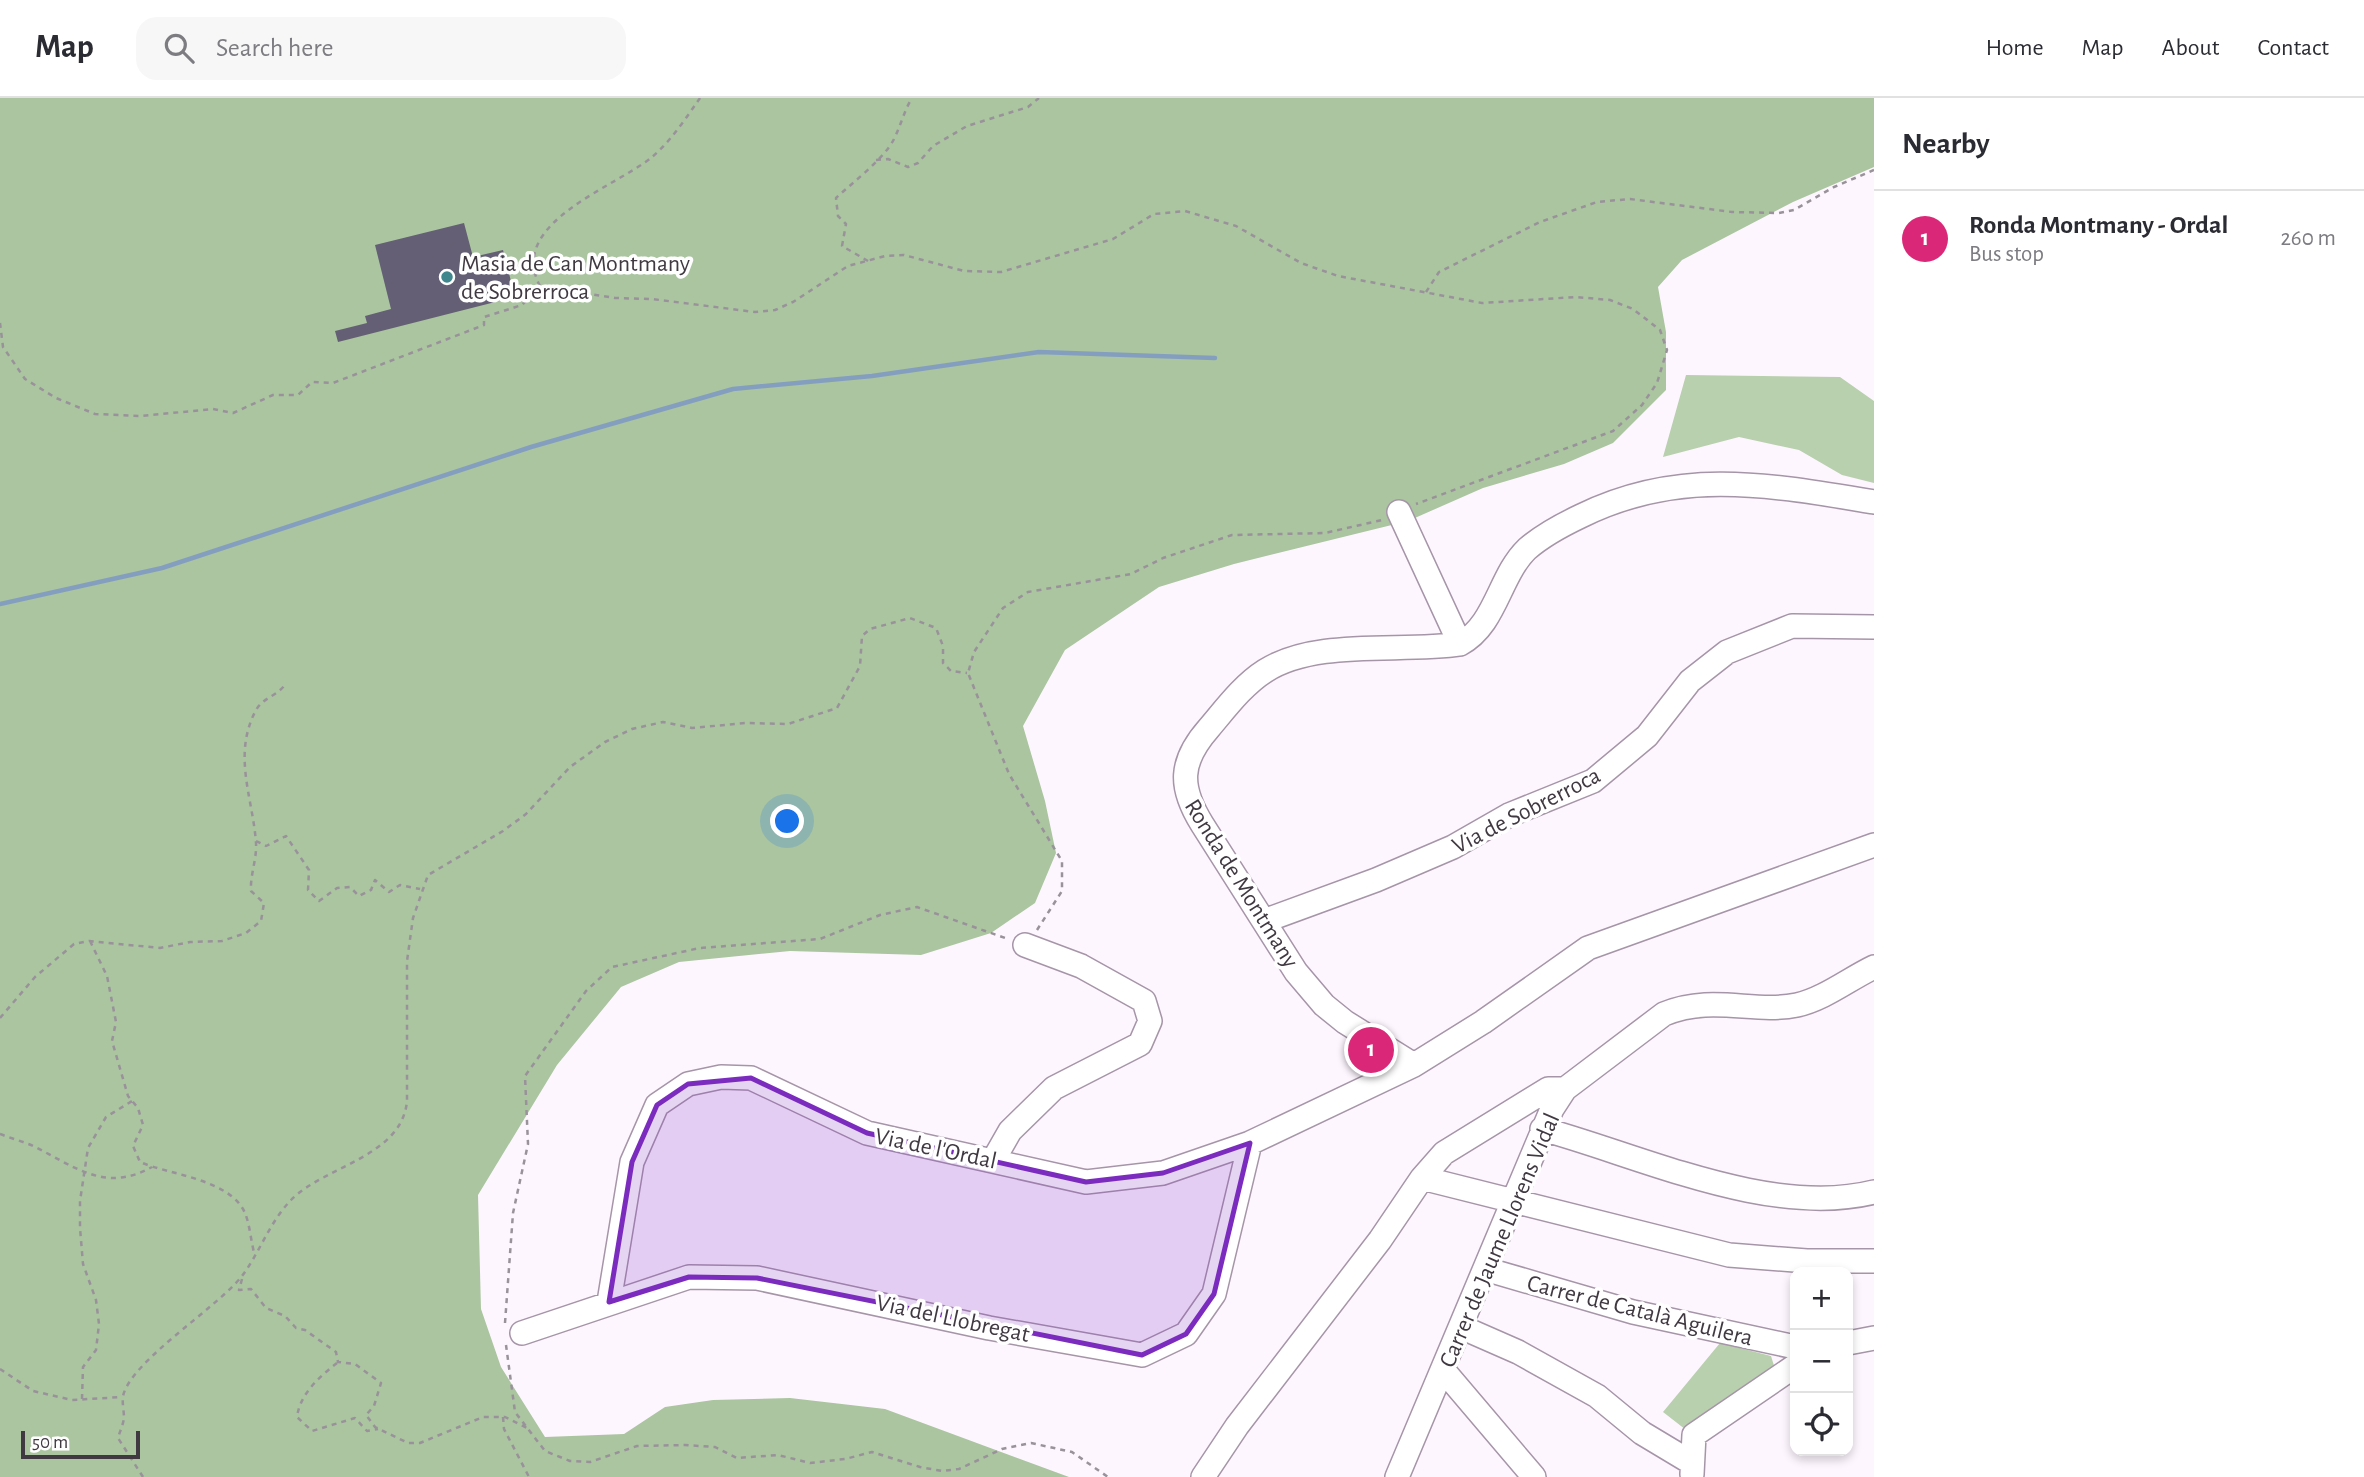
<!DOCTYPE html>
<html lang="en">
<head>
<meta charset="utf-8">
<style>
  :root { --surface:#fff; --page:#f7f7f7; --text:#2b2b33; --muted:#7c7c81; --line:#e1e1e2; --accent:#db2777 }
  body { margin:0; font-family:"Alegreya Sans",sans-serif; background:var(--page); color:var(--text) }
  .controls { position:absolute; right:21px; bottom:21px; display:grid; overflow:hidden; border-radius:14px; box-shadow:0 4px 10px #0003 }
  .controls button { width:63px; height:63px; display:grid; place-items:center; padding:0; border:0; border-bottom:2px solid var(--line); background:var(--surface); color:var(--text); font:35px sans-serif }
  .scale { position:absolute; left:21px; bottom:18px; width:119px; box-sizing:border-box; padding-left:7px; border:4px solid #403941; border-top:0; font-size:19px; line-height:24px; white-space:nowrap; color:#403941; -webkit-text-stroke:5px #fff; paint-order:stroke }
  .you { position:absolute; left:788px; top:724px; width:24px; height:24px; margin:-18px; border:5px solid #fff; border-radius:50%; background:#1a73e8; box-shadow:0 0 0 10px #1a73e833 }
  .badge { display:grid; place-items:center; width:46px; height:46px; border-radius:50%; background:var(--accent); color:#fff; font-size:23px; font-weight:700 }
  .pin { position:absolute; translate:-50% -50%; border:4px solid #fff; box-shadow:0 2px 7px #0006 }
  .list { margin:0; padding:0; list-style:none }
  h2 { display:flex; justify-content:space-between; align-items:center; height:91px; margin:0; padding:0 28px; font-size:30px }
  h2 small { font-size:23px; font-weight:400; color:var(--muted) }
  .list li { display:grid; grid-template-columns:46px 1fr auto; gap:21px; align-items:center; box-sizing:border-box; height:98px; padding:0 28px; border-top:2px solid var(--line) }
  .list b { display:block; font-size:26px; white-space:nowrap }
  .list p { margin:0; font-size:23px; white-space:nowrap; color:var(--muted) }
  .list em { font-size:23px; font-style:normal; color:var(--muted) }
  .icon { flex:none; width:38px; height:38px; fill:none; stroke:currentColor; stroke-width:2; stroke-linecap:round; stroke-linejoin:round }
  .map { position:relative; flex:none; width:1874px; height:1379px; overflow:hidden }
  header { display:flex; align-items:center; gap:42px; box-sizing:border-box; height:98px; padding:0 35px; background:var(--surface); border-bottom:2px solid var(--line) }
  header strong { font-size:33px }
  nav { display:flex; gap:38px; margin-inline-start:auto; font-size:24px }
  .search { width:490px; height:63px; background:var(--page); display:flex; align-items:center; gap:18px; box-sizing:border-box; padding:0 24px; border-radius:21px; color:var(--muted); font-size:26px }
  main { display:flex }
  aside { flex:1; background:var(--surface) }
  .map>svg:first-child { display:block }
  .green { fill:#b8d0ad }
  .forest { fill:#abc5a0 }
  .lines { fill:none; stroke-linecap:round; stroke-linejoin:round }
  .stream { stroke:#849ec0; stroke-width:4.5 }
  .building { fill:#645f74 }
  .minor-casing { stroke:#a695a8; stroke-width:26 }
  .path { stroke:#99929a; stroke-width:2.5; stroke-dasharray:5 5; stroke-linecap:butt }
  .minor { stroke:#fff; stroke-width:23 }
  .marked { fill:#7b2cbf; fill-opacity:0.2; stroke:#7b2cbf; stroke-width:5; stroke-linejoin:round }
  .poi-dot { fill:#3f878c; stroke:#fff; stroke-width:2.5 }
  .labels { text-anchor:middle; stroke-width:7; stroke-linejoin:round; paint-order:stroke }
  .poi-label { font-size:24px; fill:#403941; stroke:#fff; text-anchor:start }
  .street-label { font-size:24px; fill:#403941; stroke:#fff }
</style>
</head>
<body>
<header>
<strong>Map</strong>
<div class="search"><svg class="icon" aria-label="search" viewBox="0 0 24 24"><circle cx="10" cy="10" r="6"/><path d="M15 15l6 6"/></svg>Search here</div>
<nav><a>Home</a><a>Map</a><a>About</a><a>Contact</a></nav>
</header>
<main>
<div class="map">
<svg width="1874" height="1379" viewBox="0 0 1874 1379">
  <rect width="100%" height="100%" fill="#fef6ff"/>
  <path class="green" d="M1686,277l154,2 34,24v82l-32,-8 -43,-25 -60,-13 -76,20z
    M1720,1245l51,13 5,16 -86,61 -27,-21z"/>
  <path class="forest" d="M0,0h1874v69l-81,35 -111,58 -24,27 8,45v58l-53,53 -49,21 -81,24 -75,33 -174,43 -75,23 -94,63 -42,76 22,75 11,52 -21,50 -44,30 -70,22 -131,-4 -111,11 -58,25 -64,78 -79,130 3,114 20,58 44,70 79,-3 41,-27 48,-7 77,-2 95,11 184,68h-1069z"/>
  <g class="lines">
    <path class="stream" d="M0,506l162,-36 369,-121 202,-58 139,-13 167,-24 176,6"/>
  </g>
  <path class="building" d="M464,125l9,34 30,-7 12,47 -177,45 -3,-11 32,-8 -2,-7 26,-7 -16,-64z"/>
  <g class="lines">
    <defs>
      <path id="minor" d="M1874,404c-103,-17 -194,-35 -293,14 -19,9 -38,19 -54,33 -28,27 -31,76 -67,95 -58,9 -144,-6 -195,27 -22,14 -39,37 -56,57 -30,34 -30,59 -7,96l94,148 28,33 21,17 69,43 69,-43 105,-74 286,-103
        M1399,414l61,132
        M1264,823l112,-41 77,-33 56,-32 84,-34 54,-45 43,-55 37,-29 65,-26 82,1
        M1542,1031c99,27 229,89 332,63
        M994,1061l16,-28 44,-43 86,-44 10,-23 -6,-20 -63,-35 -56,-21
        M1422,1080l22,-25 104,-64h17
        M1485,1171l148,43 162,35
        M609,1204l23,-140 25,-57 31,-21 33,-7 30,1 116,55 219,49 77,-9 87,-30 164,-78
        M1461,1229l57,25 79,44 45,37 50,30
        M522,1235l167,-56 68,1 232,50 153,27 44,-21 28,-40 36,-151
        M1848,1245l26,-5
        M1444,1273l90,106
        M1692,1376l2,-39 101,-69
        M1203,1379l34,-51 143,-186 42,-62 307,77 78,6h67
        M1397,1379l155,-368 13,-20 99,-75c49,-20 89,0 133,-9 27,-6 52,-26 77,-38"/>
    </defs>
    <use href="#minor" class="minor-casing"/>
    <path class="path" d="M700,0c-14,20 -29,43 -48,59 -36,30 -146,66 -112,129l75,12 37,1 103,13 20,-2 18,-8 55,-36 37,-10 19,-1 60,16 37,1 112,-33 41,-25 31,-3 51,15 65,37 37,13 144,27 94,-6 34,3 23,9 27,21 7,20 -10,33 -15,22 -29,26 -197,73
      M876,62l12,-1 20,8 10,-4 15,-17 34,-20 61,-19 11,-9
      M868,163l-26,-15 4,-22 -8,-8 -2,-18c17,-16 48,-39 58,-59 7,-14 10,-28 18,-41
      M1426,194l13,-20 101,-50 57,-20 33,-3 102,13 47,1 15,-3 40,-23 40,-17
      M0,225l3,24 22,32 31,19 39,16 46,2 72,-7 20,4 40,-18h25l14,-13 21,1 151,-58v-8l38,-12 18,-19
      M256,743l10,5 20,-10 23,34 -1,20 11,11 18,-13 13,-1 9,9 12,-6 4,-10 14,12 11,-7 20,4
      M1037,832l25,-39v-30l-53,-87 -41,-101 6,-21 29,-44 25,-16 103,-18 32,-16 69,-23 93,-2 57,-13
      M90,843l17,35 9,46 -4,19 16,55 10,12 5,17 -10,21 7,16c30,13 90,17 105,51 5,12 6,30 10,43
      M0,920l35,-41 39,-33 15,-3 71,7 30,-6 32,-1 24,-8 15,-12 3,-18 -13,-12c-1,-16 6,-32 5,-48 -3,-45 -24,-88 0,-133 7,-12 20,-14 28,-24
      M0,1036c10,4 21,7 31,11 42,20 73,49 121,22
      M242,1181l-3,11 12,-1 15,19 19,8 11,12 9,2 31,22 2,10 17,2 26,19 -7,23 -8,9 9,12 33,16h12l63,-26h22l22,11
      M505,1225l8,-110 15,-69 -3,-68 61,-85 26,-24 88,-19 120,-9 60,-24 37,-8 91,32
      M506,1247l9,67 30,39 25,10 20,1 47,-16 48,-1 30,2 22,11 41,-3 32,8 35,-4 27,-7 48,15 22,4 17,-2 43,-20 29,-6 41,9 36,25
      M337,1265c-18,14 -37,31 -40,54l15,14 43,-13 12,13 11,-2
      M0,1271l33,22 39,9 50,-3
      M82,1301l1,-32 13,-17 3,-26 -3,-24 -13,-36 -3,-36v-27l8,-53 18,-31 26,-16
      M503,1319l1,12 25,48
      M143,1379l-25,-39c2,-7 5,-13 6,-20 0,-7 -2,-15 -1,-22 8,-35 94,-88 119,-120 18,-24 27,-53 49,-76 33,-34 111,-43 116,-99v-140l6,-43 15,-43 75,-44 23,-17 44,-47 35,-25 27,-13 31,-7 29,6 54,-5 42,1 49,-16 23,-42 2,-30 8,-7 40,-11 26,10 7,18v17l8,8 16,2"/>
    <use href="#minor" class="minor"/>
  </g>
  <path class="marked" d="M751,980l116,55 219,49 77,-9 87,-30 -36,151 -28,40 -44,21 -385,-77 -68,-1 -80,25 23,-140 25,-57 31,-21z"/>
  <circle class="poi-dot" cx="447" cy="179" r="7"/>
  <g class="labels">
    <g class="poi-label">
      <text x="461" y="173">Masia de Can Montmany<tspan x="461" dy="28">de Sobrerroca</tspan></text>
    </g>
    <g class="street-label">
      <text transform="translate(1526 712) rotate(-27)" y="8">Via de Sobrerroca</text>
      <text transform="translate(1242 785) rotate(58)" y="8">Ronda de Montmany</text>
      <text transform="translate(936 1050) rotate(12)" y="8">Via de l'Ordal</text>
      <text transform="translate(1499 1142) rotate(-67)" y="8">Carrer de Jaume Llorens Vidal</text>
      <text transform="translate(1640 1212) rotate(14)" y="8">Carrer de Català Aguilera</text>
      <text transform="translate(953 1220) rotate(12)" y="8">Via del Llobregat</text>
    </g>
  </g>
</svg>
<div class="controls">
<button>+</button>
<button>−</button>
<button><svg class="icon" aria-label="locate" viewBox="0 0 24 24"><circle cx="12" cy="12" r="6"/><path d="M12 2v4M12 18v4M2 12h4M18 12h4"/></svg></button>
</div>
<div class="scale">50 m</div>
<div class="you"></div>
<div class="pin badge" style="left:1371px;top:952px">1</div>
</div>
<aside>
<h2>Nearby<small></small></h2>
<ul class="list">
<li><span class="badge">1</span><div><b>Ronda Montmany - Ordal</b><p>Bus stop</p></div><em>260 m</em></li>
</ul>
</aside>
</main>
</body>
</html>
